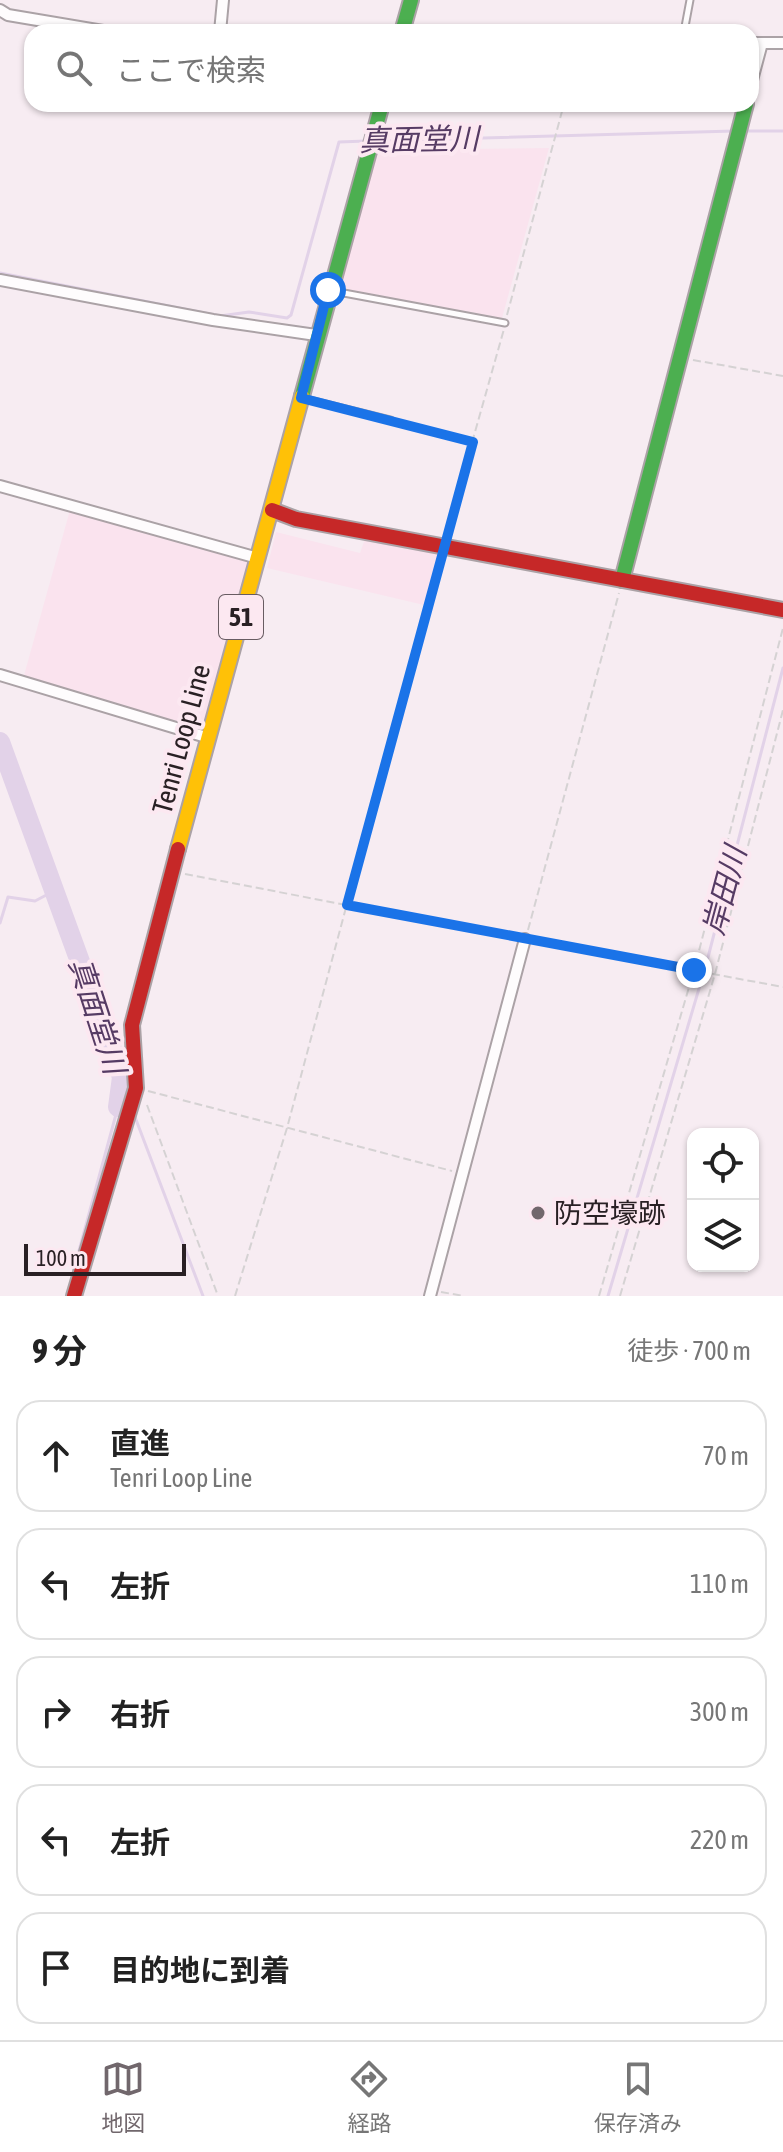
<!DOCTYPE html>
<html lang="ja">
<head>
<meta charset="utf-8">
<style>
  :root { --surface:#fff; --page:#f2f2f2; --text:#222; --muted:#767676; --line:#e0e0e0; --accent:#71676c }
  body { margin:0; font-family:"Asap Condensed","Noto Sans JP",sans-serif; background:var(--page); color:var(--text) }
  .controls { position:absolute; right:24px; bottom:24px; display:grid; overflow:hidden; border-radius:16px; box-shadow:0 2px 6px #0004 }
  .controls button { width:72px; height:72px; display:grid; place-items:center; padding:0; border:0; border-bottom:2px solid var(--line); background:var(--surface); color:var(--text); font:40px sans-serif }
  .scale { position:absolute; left:24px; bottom:20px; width:162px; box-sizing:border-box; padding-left:8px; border:4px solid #292024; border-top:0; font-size:22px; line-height:28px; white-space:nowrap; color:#292024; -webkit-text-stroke:6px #fce8f1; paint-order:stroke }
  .stop { position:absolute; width:24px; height:24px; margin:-18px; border:6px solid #1a73e8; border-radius:50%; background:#fff }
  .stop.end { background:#1a73e8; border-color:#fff; box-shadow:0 2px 8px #0008 }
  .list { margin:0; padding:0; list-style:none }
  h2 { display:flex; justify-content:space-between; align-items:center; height:104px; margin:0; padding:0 32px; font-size:34px }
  h2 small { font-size:26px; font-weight:400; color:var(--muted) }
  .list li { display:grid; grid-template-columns:52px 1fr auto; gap:24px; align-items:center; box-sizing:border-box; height:112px; margin:0 16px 16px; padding:0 16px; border:2px solid var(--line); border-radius:24px }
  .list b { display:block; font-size:30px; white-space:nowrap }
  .list p { margin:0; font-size:26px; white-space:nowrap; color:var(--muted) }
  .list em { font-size:26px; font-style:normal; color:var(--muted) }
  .icon { flex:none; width:44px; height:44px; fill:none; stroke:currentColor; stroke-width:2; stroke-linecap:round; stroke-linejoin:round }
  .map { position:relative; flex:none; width:783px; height:1296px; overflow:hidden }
  .search { position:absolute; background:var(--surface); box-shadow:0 2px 6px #0004; left:24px; right:24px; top:24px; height:88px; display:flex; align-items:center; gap:20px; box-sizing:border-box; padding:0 28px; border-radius:24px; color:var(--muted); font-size:30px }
  .sheet { height:744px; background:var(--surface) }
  nav { display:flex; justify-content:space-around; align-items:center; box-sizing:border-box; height:112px; border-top:2px solid var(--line); background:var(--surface); font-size:22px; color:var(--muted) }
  nav a { display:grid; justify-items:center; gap:4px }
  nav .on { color:var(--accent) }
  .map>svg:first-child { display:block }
  .built { fill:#fae3ee }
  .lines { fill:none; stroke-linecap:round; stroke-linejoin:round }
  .stream { stroke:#e2d2e8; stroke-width:3 }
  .river { stroke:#e2d2e8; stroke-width:20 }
  .lane-casing { stroke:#aba2a6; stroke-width:9 }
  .street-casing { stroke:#aba2a6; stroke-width:14 }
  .fast-casing { stroke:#aba2a6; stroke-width:18 }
  .slow-casing { stroke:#aba2a6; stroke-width:18 }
  .jam-casing { stroke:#aba2a6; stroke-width:18 }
  .path { stroke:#d5d2d3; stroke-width:2; stroke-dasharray:8 4; stroke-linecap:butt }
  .lane { stroke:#fefcfd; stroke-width:5 }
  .street { stroke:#fefcfd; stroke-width:10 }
  .fast { stroke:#4caf50; stroke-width:14 }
  .slow { stroke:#ffc107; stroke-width:14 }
  .jam { stroke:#c62828; stroke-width:14 }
  .route { stroke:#1a73e8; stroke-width:10 }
  .poi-dot { fill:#71676c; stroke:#fce8f1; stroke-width:3 }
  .labels { text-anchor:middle; stroke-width:8; stroke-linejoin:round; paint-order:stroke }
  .shield { fill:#fce8f1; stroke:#685c62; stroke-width:2 }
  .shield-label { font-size:26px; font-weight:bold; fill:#292024 }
  .street-label { font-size:28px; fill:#292024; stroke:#fce8f1 }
  .poi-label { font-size:28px; fill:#292024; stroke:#fce8f1; text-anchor:start }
  .water-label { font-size:30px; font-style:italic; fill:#563b64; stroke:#fce8f1 }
</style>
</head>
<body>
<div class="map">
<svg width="783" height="1296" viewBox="0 0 783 1296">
  <rect width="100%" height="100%" fill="#f7ecf2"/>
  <path class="built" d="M549,148l-47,170 -166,-30 38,-138z
    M70,510l179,49 -46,165 -6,4 -174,-49z
    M276,532l84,21 6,-17 74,13 -16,56 -157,-37z"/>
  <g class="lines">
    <path class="stream" d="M745,131h38
      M377,141l357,-10
      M0,273l220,43 29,-4 38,6 4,-3 48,-173 27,-1
      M0,923l8,-26 27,4 19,-10
      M135,1117l68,179
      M74,1269l44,-162
      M608,1296l98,-331 77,-297"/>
    <path class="river" d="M0,742l122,335 -4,30"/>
    <defs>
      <path id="lane" d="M684,32l6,-32
        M333,291l172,32
        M306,399l85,21"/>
      <path id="street" d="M0,10l8,5 101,17
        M220,32l3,-32
        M751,43h32
        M751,84l11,-41
        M0,280l213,40 103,15
        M0,486l258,72
        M0,675l206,62
        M430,1296l95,-357"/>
      <path id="fast" d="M402,32l9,-32
        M302,396l80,-292
        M622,580l124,-476"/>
      <path id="slow" d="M178,849l124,-453"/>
      <path id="jam" d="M272,510l24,9 487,91
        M74,1296l62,-208 -4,-63 46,-176"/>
    </defs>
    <use href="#lane" class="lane-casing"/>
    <use href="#street" class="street-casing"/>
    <use href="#fast" class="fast-casing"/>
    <use href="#slow" class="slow-casing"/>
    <use href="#jam" class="jam-casing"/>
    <path class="path" d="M507,315l57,-211
      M693,360l90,16
      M400,423l71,18
      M446,535l58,-206
      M185,874l328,63
      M528,930l91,-337
      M535,941l248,46
      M148,1091l304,80
      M147,1105l71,191
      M441,1292l23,4
      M235,1296l52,-168 152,-568
      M599,1296l95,-326 89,-342
      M620,1296l95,-322 68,-264"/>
    <use href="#lane" class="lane"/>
    <use href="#street" class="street"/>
    <use href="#fast" class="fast"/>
    <use href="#slow" class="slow"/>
    <use href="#jam" class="jam"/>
  </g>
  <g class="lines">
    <path class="route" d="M328,290l-27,108 172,44 -126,463 347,65"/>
  </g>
  <circle class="poi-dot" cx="538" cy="1213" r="8"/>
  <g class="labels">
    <rect class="shield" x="219" y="595" width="44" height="44" rx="6"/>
    <g class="shield-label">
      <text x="241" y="626">51</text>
    </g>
    <g class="street-label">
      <text transform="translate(181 739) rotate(-75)" y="10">Tenri Loop Line</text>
    </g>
    <g class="poi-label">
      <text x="554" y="1223">防空壕跡</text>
    </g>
    <g class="water-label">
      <text transform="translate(419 140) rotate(-1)" y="10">真面堂川</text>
      <text transform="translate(725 891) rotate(-75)" y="10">岸田川</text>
      <text transform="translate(97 1016) rotate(72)" y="10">真面堂川</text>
    </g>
  </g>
</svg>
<div class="controls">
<button><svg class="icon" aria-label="locate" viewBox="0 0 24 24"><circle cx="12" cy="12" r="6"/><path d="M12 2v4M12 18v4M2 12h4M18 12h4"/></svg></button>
<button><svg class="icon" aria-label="layers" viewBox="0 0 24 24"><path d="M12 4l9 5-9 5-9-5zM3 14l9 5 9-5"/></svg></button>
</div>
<div class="scale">100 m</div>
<div class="stop" style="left:328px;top:290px"></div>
<div class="stop end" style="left:694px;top:970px"></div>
<div class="search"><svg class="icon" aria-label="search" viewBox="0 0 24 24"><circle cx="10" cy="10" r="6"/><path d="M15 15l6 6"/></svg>ここで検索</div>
</div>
<section class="sheet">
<h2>9 分<small>徒歩 · 700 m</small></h2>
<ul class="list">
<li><svg class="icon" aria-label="ahead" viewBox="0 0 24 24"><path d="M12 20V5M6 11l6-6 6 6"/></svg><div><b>直進</b><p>Tenri Loop Line</p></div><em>70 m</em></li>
<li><svg class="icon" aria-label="left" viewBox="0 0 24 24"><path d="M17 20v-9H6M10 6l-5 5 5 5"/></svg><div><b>左折</b></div><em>110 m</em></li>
<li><svg class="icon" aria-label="right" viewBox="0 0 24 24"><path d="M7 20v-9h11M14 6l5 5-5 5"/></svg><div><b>右折</b></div><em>300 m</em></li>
<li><svg class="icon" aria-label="left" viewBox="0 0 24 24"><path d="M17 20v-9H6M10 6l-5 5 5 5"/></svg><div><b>左折</b></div><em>220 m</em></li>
<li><svg class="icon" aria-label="arrive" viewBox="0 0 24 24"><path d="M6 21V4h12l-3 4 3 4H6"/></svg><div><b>目的地に到着</b></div></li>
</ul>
</section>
<nav>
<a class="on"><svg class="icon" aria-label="map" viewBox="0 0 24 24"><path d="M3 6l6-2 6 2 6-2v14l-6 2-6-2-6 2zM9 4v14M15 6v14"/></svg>地図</a>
<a><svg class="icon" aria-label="directions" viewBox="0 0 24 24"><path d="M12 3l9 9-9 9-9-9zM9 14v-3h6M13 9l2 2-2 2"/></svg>経路</a>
<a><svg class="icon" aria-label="saved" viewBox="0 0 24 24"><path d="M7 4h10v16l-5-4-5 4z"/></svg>保存済み</a>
</nav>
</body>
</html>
